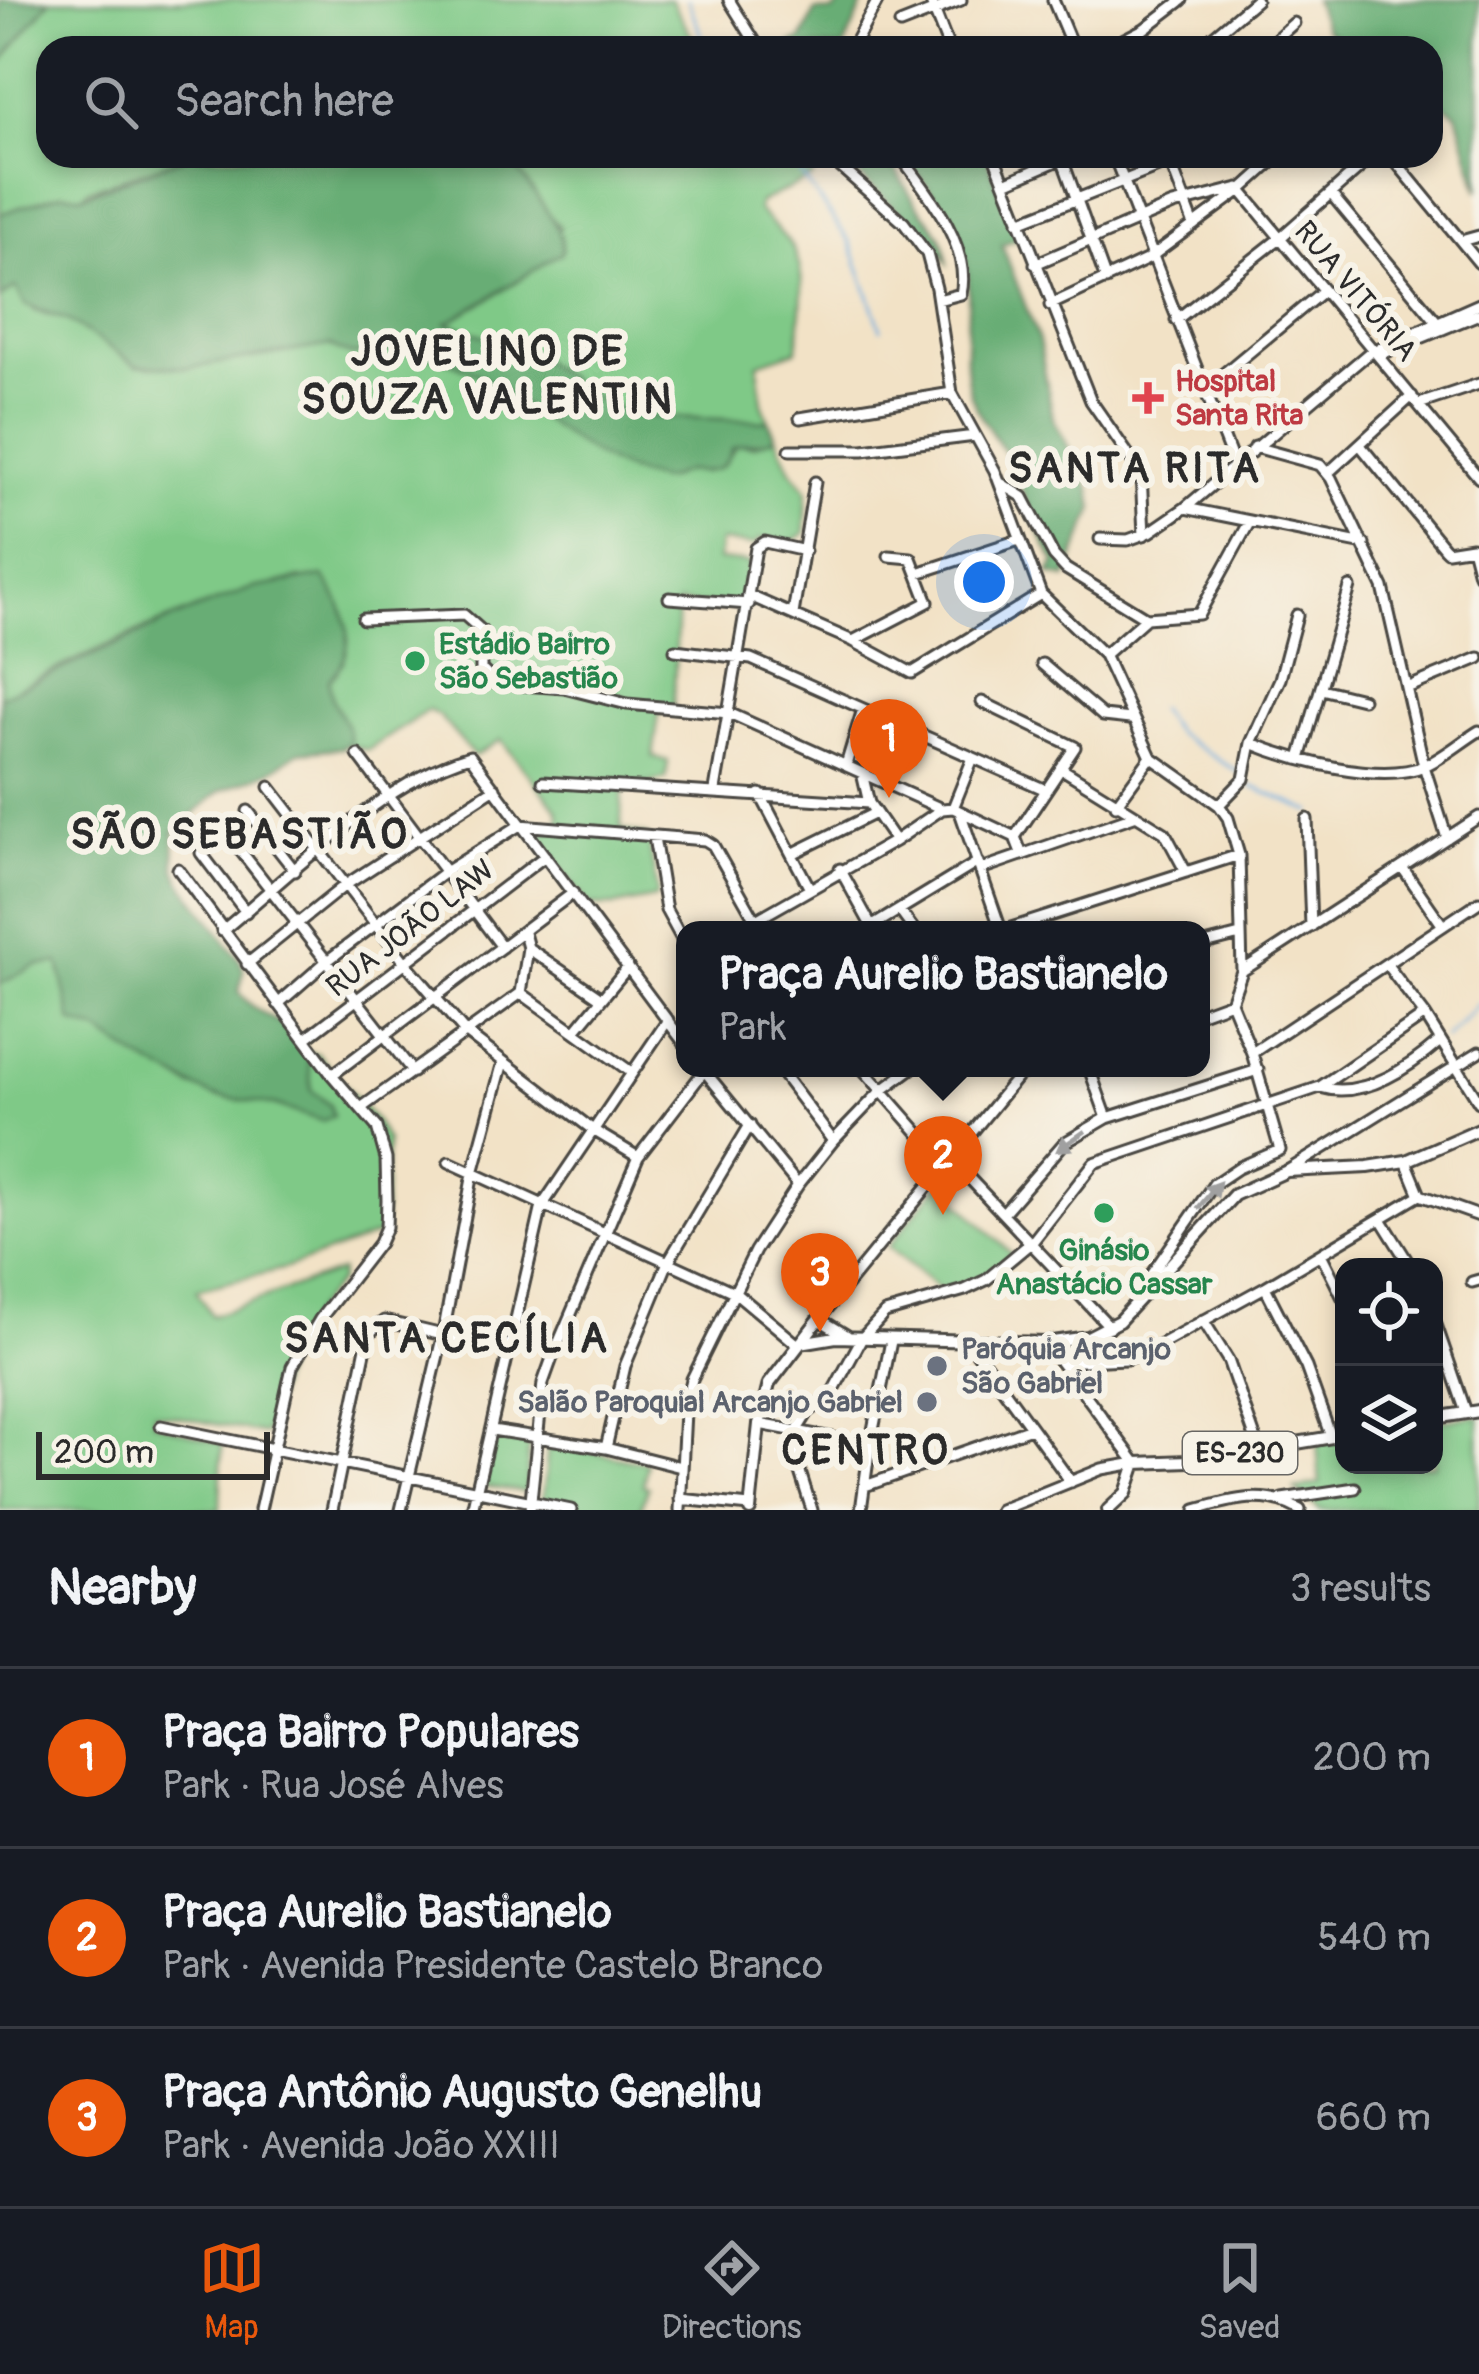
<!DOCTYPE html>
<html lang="en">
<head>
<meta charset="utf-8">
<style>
  :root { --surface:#171b24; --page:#242831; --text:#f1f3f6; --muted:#9ea1a6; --line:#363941; --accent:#ea580c }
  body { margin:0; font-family:Pangolin,sans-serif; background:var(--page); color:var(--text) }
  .controls { position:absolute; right:36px; bottom:36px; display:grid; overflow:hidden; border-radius:24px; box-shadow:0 6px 18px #0003 }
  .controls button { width:108px; height:108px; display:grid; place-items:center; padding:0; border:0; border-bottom:3px solid var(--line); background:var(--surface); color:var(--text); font:60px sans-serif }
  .scale { position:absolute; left:36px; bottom:30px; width:234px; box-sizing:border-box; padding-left:12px; border:6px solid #2b2b2b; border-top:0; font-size:33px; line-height:42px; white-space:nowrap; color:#2b2b2b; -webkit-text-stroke:9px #f7f3e8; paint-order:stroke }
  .you { position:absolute; left:984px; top:582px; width:42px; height:42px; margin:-30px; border:9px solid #fff; border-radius:50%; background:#1a73e8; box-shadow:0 0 0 18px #1a73e833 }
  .badge { display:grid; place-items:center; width:78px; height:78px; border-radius:50%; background:var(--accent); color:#fff; font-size:39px; font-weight:700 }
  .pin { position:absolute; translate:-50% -99px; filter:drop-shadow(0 3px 6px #0008) }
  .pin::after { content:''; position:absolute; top:63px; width:42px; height:36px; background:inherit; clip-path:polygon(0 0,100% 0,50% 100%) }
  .popup { position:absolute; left:676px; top:921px; width:534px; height:156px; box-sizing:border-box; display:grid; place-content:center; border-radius:24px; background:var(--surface); filter:drop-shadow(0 3px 9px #0005); font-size:39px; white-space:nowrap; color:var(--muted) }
  .popup b { font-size:45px; color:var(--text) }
  .popup::after { content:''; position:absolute; left:50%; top:100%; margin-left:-24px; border:24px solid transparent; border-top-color:var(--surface) }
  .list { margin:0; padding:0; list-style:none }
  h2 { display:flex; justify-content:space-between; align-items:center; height:156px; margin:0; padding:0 48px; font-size:51px }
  h2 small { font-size:39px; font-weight:400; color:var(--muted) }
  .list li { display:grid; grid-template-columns:78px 1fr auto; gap:36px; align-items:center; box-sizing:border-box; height:180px; padding:0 48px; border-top:3px solid var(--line) }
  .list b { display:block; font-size:45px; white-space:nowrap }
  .list p { margin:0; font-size:39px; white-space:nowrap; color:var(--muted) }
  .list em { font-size:39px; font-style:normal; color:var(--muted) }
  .icon { flex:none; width:66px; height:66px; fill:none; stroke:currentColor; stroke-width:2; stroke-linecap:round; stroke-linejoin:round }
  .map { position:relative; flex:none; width:1479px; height:1510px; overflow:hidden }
  .search { position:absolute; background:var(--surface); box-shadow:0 6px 18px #0003; left:36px; right:36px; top:36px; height:132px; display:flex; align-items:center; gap:30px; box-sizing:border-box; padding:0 42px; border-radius:36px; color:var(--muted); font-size:45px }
  .sheet { height:696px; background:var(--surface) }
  nav { display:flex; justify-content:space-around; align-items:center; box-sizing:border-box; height:168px; border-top:3px solid var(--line); background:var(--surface); font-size:33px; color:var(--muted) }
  nav a { display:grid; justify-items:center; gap:6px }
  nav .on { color:var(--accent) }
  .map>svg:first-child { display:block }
  .green { fill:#7fc987; stroke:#557a59; stroke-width:3 }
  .forest { fill:#67ad74; stroke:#496c50; stroke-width:3 }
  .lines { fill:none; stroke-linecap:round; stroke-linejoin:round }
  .stream { stroke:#6aacde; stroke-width:3 }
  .minor-casing { stroke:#494642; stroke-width:15 }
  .major-casing { stroke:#494642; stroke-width:16 }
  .minor { stroke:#fff; stroke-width:9 }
  .major { stroke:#fff; stroke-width:10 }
  .oneway { fill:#a0a0a0 }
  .health-dot { fill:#e0444e; stroke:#f7f3e8; stroke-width:4.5 }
  .leisure-dot { fill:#2e9e5b; stroke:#f7f3e8; stroke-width:4.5 }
  .worship-dot { fill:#6b7280; stroke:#f7f3e8; stroke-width:4.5 }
  .labels { text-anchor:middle; stroke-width:12; stroke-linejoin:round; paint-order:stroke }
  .shield { fill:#f7f3e8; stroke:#686764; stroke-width:3 }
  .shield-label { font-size:27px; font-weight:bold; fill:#2b2b2b }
  .street-label { font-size:30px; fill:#2b2b2b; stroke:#f7f3e8 }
  .health-label { font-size:30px; font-weight:bold; fill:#be3a42; stroke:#f7f3e8; text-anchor:start }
  .leisure-label { font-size:30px; font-weight:bold; fill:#27864d; stroke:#f7f3e8; text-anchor:start }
  .worship-label { font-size:30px; font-weight:bold; fill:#5b616d; stroke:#f7f3e8; text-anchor:start }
  .district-label { font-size:42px; font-weight:bold; letter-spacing:3px; fill:#2b2b2b; stroke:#f7f3e8 }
</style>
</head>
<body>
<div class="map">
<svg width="1479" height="1510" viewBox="0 0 1479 1510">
  <rect width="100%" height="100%" fill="#f7f3e8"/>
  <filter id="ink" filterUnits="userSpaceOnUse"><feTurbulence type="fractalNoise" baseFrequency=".00833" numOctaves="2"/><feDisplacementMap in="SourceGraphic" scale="24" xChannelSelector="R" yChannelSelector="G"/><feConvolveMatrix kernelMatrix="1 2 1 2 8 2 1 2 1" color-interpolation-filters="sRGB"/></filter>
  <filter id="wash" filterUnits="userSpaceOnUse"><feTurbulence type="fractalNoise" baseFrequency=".004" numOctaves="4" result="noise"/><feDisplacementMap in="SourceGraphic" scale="48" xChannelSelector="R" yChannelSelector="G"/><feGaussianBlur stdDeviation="2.7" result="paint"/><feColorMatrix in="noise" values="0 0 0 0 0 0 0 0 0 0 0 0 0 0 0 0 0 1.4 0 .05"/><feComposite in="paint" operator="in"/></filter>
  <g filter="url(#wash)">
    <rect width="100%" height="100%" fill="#f2e2c6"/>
    <path class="green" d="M50,0h621l27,48h-254l-3,-5 -20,-1 -11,6h-362v108h140l-100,34 -6,6 -19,-3 -63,21v-150z
      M508,156h303l2,21 -54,26 -1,7c9,10 19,18 27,28 26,29 15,76 12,112l-39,13 4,40 7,18 -130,-5 -40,-16 -69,-48 -85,-30c20,-9 86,-45 97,-61 7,-10 12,-23 18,-34l-20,-22z
      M16,286l19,25 33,9 68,45 52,3 142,-23c27,18 34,6 63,6 18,0 38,4 55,10 78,27 132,100 213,119l19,-9 26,1 23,-16 9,-12 15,2 23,-9 15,33 16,20 -2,43 -15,10 -30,-4 -6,6 -34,-3 -2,18 32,3 -8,45 -64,-5 -5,109h-14l-6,45 15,4 -2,18 -37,9 -7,5 -1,36 27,7 9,57 -2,5 -39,8h-26l-53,-67 23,-21 -3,-9 -56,-69 -27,16 -35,-40 -11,-6 -60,40 -22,-5 4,-3 -20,-39 -1,-24 9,-7 -37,-94c-105,23 -206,71 -301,119v-399z
      M60,963l13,59 25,9 94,56 83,18 47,16 11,-6 -3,-10 -18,-14 -5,-39 11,2 57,66 12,21 -4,92 -97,35 -90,22 16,26 128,-45 -1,10c-46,47 -57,90 -74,153l-111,-22 -1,10 69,22 -2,66h-220v-526l36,-19z
      M940,1183l72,72 -28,24 -44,11 -52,-43z
      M1479,1416v94h-159l-25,-20 25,-7 -3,-40 27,-6v28h90v-44z
      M496,1436l33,4 -3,52 -44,-6z
      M548,1443l99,20 -4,22 5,2 -8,23h-50l-47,-10z"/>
    <path class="forest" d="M0,0h50l-50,64z
      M844,0h21l-21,48h-62l20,-9 13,-28 18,1z
      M1314,0h165v191l-22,-77 -26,-18v-48h-79l-27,-19z
      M188,156h320c14,24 60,72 54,96 -38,24 -77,49 -115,71l83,29 69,48 40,16 130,5 7,16c-15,9 -31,3 -44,11 -7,24 -18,24 -41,23 -15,-1 -19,11 -34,8 -76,-14 -131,-85 -201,-115 -19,-8 -44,-14 -64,-13 -29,0 -35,12 -62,-6l-142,23 -52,-3 -68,-45 -43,-15 -9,-18 -16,11v-84l63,-21 19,3z
      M838,156h49c9,15 17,30 27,44 15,22 32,34 33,62l-10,-15z
      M903,156h83l32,82 -16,7 37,96 14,77 38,72 3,19 -28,69 -17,-4 7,-12c-23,-33 -31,-74 -51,-109 -13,-22 -30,-39 -36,-65 -8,-38 2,-73 -1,-111 -2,-49 -36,-85 -65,-121z
      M323,576c24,31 39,74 6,104 2,32 19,35 21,62l-8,6 -43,4 -28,19 -51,20 -46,40 1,35 6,15 58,78 5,12 -5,20c16,27 54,29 67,60 5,11 3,28 6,40l18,14 3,11 -11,5 -47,-16 -62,-9 -75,-38 -40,-27 -26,-9 -13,-59 -23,2 -36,19v-287l179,-81 73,-28z"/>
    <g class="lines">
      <path class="stream" d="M688,0l18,48
        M795,156l5,17 50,69 31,87
        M1158,709l19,25 61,38
        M1251,786l61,26
        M1445,1038l34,-34"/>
    </g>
  </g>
  <g filter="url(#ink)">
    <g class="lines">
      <defs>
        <path id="minor" d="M729,0l30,48
          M930,0l19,48
          M1053,0l20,48
          M900,24l61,-24
          M852,48l26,-48
          M1107,48l37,-19 38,-29
          M1199,48l57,-48
          M1266,48l28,-25
          M828,156l76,67 23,31 9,34 16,105 43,78 46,123 63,61 47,102 68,48 9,13 11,37 3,116 -11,31 21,51 28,97 -42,18 -24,16 -77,111
          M900,156c27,35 72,91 61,138l-23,6
          M994,156l97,245 50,72 3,62
          M1061,156l45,124
          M1114,156l120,308
          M1168,156l26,69
          M1391,156l88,107
          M1005,183l63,-27
          M1331,194l112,135
          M1019,222l167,-66
          M1461,241l18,-5
          M1035,264l138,-59 66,-17 240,290
          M1050,305l98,-46 93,-69 38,-34
          M1176,320l104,-82 93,-82
          M1379,355l100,-41
          M1204,390l119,-99
          M1419,404l60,-20
          M800,418l152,-25
          M1360,445l84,103 3,3 25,-4 7,27
          M1255,447l65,18 11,13 52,109 41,179 23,72
          M790,450h73l112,-14
          M1328,473l84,-77
          M999,482l24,15 31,59 12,13 80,49 53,-4 50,-91
          M1185,508l179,36
          M1100,539l28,1 22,-8 35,-24 185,-156 109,-48
          M918,573l101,-33
          M750,596l103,45 59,32 129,-79
          M669,598l80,6
          M793,614l22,-132
          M363,619l101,-4 17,15v39l14,14 69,5 63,16 102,9 213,96 11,-1 62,29
          M853,641l75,-39 -17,-44 -22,-2
          M675,650l76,9 295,131
          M1104,655l42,-37
          M1042,664l61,52 27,3
          M1409,687l70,-29
          M1321,689l41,10
          M982,702l93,45 -60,90 7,18
          M1251,743c41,17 130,41 173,23 19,-8 37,-24 55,-35
          M358,755l144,192
          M1300,759l50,-172
          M846,765l17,-56
          M1062,769l103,64 21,39
          M862,773l7,30 26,38
          M543,782l326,21
          M270,787l134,174 61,71 128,98 45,27
          M715,790l41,-242 9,-6 40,9
          M760,794l49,93
          M1116,805l35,-48
          M1219,805l25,-26 7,-36 29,-64 17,-64
          M953,808l20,-50
          M248,811l47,60
          M960,812l41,118
          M1307,819l4,108
          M222,827l191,245
          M654,837l12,73 19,35
          M201,853l45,59
          M792,854l83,-41
          M1402,867l41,59
          M178,869l154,206 45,52 9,32 1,41 -1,27 -7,16 -59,76 -28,48 -32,143
          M840,869l32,58
          M981,869l153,-53
          M900,911l14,19
          M756,920l139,-79 47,-32
          M866,930l112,-68
          M1005,930l234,-75
          M222,931c71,-58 160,-149 248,-175l215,288
          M1201,945l39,-10
          M528,948l73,50
          M247,964l97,-78 151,-98
          M1387,965l38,50 54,87
          M1242,971l237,-154
          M521,993l110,79
          M278,1004l49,-43 118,-89 75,-47 185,15 8,5 48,85
          M1201,1013l30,-11
          M575,1031l53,-64
          M305,1039l240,-183
          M1252,1053l227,-151
          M702,1068l96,117
          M778,1068l55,73
          M862,1068l85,97
          M1089,1068l18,50
          M332,1075l241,-182
          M1320,1087c43,13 89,-19 120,-46
          M361,1108l160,-115 7,-45 -4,-15
          M952,1160l158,167
          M1406,1161l14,34 59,21
          M449,1162l287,131 62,52
          M1287,1171l192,-119
          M1004,1212l60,-69 43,-25 151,-48
          M1381,1219l30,48
          M1321,1254l23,46
          M1472,1282l7,-2
          M1265,1287l41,80 25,70
          M819,1319l200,-244 20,-7
          M1434,1319l32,93
          M1203,1320l25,40 31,89
          M970,1343l101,139
          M1042,1343l19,19 75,101
          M1061,1362l66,-3 21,-8 117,-64 155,-92
          M759,1424l111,21
          M161,1426l410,84
          M492,1430l114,18 75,19
          M606,1448l19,-82 43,-104 82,-137
          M865,1486l166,-58
          M680,1499l70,7
          M1282,1499l73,-11
          M332,1510l37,-177 15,-12 126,30
          M401,1510l42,-176 30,-161 30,-111
          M472,1510l70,-304 126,-186
          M530,1510l13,-127 9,-25 86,-201 66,-86
          M680,1510l5,-99 7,-32 63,-128 43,-66 35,-44 48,-50 31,-23
          M812,1510l-17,-54 2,-26 11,-18 23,-17 31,-57 23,-25 80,-23 21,-10 47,-39 61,-78 226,-76 105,-72
          M861,1510l9,-65 21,-104
          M1000,1510l102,-41 34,-6
          M1196,1510c37,-11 70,-20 104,0"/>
        <path id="major" d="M800,1343l36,-6 210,6 42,-6 31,-16 115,-126 53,-24 81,-4 38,-6 73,-32
          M1434,1418l45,-7
          M750,1510l9,-86 10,-40 50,-65 28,17
          M1108,1510l18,-17 10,-30 53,-2 155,-26"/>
      </defs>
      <use href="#minor" class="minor-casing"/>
      <use href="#major" class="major-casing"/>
      <use href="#minor" class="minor"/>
      <use href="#major" class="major"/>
    </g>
    <defs><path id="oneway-solid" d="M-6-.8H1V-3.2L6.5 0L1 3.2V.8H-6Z" transform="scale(3)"/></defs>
    <g class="oneway">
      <use href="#oneway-solid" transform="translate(1071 1141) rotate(145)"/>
      <use href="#oneway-solid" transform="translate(1209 1195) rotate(-50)"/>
    </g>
  </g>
  <path class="health-dot" d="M1142 380h12v12h12v12h-12v12h-12v-12h-12v-12h12z"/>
  <g class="leisure-dot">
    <circle cx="415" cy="661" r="12"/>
    <circle cx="1104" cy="1213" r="12"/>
  </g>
  <g class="worship-dot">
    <circle cx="937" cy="1366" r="12"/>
    <circle cx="927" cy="1402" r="12"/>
  </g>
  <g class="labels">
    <rect class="shield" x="1183" y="1432" width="114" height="42" rx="9"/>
    <g class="shield-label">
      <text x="1240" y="1462">ES-230</text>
    </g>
    <g class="street-label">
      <text transform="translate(1356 291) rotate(50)" y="10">RUA VITÓRIA</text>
      <text transform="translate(410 928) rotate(-38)" y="10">RUA JOÃO LAW</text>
    </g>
    <g class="health-label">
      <text x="1175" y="391">Hospital<tspan x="1175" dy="34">Santa Rita</tspan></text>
    </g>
    <g class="leisure-label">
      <text x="439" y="654">Estádio Bairro<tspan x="439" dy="34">São Sebastião</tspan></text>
      <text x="1104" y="1260" text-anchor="middle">Ginásio<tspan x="1104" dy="34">Anastácio Cassar</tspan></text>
    </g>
    <g class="worship-label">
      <text x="961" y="1359">Paróquia Arcanjo<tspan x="961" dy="34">São Gabriel</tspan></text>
      <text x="903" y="1412" text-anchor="end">Salão Paroquial Arcanjo Gabriel</text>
    </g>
    <g class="district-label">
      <text x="488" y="365">JOVELINO DE<tspan x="488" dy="48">SOUZA VALENTIN</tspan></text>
      <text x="1135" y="482">SANTA RITA</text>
      <text x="240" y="848">SÃO SEBASTIÃO</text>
      <text x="447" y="1352">SANTA CECÍLIA</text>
      <text x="866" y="1464">CENTRO</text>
    </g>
  </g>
</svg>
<div class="controls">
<button><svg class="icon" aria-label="locate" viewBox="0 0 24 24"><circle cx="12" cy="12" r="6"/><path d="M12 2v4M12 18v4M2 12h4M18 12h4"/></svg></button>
<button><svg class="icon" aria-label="layers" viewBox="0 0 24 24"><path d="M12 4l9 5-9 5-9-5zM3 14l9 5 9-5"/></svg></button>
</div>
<div class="scale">200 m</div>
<div class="you"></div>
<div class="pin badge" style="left:889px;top:798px">1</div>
<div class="pin badge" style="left:943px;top:1215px">2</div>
<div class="popup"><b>Praça Aurelio Bastianelo</b>Park</div>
<div class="pin badge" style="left:820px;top:1332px">3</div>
<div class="search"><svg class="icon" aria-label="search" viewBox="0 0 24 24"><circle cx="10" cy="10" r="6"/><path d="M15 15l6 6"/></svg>Search here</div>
</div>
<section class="sheet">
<h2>Nearby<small>3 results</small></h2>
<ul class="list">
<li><span class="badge">1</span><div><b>Praça Bairro Populares</b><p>Park · Rua José Alves</p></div><em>200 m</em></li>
<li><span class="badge">2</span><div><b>Praça Aurelio Bastianelo</b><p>Park · Avenida Presidente Castelo Branco</p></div><em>540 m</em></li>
<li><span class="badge">3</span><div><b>Praça Antônio Augusto Genelhu</b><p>Park · Avenida João XXIII</p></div><em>660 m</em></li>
</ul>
</section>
<nav>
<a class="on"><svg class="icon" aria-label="map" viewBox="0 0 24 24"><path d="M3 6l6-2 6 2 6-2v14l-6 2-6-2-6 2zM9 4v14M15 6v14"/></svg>Map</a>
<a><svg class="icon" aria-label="directions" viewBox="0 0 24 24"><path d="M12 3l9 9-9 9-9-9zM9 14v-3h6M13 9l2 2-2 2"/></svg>Directions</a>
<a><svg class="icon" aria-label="saved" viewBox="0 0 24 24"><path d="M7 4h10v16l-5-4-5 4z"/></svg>Saved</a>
</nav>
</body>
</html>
